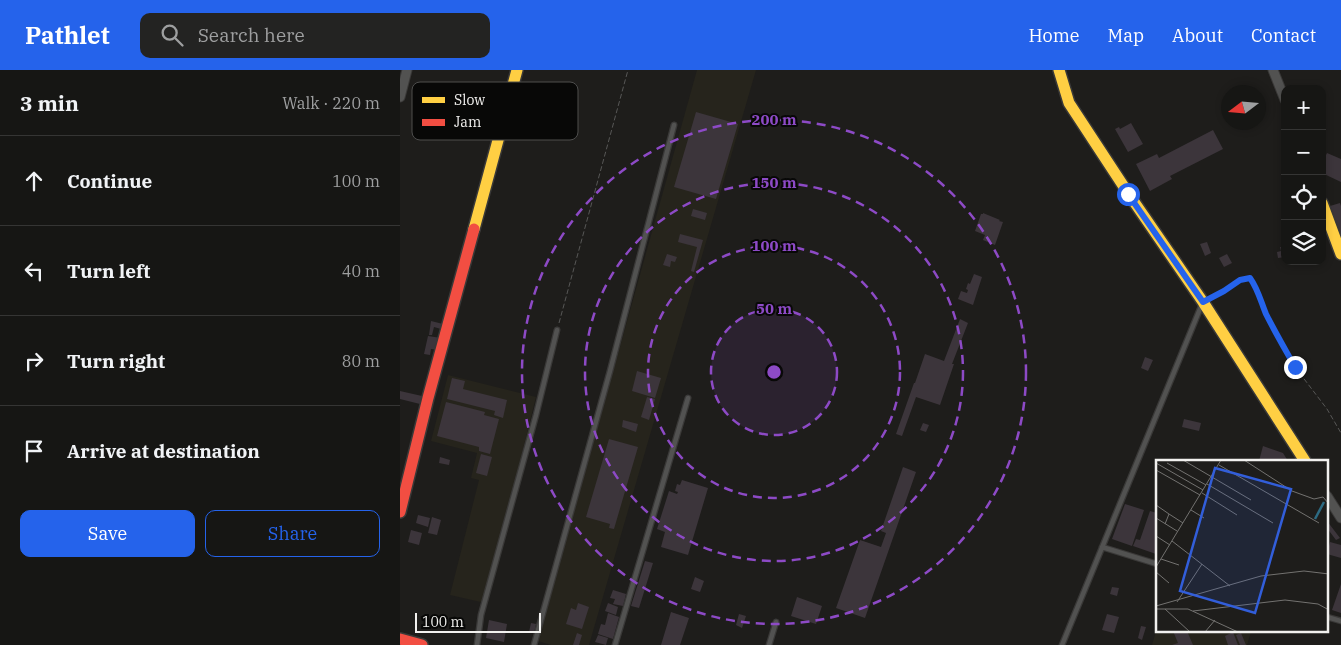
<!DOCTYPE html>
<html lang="en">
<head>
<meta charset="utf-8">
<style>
  :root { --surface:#161614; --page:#232322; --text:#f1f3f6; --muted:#9e9fa0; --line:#353534; --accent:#2563eb }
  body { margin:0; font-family:"IBM Plex Serif",serif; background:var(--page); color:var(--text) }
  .controls { position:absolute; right:15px; top:15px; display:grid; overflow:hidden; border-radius:10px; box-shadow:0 2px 8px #0003 }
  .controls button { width:45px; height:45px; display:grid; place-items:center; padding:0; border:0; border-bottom:1px solid var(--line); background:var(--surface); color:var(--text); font:25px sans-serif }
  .compass { position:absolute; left:821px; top:15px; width:45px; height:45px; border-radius:50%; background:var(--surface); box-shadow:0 2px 8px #0003; rotate:254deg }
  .scale { position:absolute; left:15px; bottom:12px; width:126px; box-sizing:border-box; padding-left:5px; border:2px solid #f2f1ef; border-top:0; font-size:14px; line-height:18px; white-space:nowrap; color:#f2f1ef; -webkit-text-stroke:4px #080807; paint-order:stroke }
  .stop { position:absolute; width:15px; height:15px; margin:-11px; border:4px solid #2563eb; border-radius:50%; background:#fff }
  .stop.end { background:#2563eb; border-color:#fff; box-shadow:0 1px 5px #0008 }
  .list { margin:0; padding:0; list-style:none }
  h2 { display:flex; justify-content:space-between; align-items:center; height:65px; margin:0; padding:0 20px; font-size:21px }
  h2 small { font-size:16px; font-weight:400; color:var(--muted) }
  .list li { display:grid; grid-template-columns:32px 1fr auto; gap:15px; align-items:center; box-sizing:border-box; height:90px; padding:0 20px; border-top:1px solid var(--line) }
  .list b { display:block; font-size:19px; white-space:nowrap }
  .list em { font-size:16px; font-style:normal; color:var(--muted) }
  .actions { display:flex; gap:10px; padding:15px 20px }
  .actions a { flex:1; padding:11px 0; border:1px solid var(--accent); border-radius:10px; text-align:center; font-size:18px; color:var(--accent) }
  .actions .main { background:var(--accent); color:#fff }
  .icon { flex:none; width:28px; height:28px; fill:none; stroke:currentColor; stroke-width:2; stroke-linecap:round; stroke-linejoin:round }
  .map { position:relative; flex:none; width:941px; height:575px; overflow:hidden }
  header { display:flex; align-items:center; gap:30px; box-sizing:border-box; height:70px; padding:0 25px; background:var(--accent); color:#fff }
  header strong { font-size:24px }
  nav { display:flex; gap:28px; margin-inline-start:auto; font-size:18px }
  .search { width:350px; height:45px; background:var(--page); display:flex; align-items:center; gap:12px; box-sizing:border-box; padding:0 18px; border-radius:10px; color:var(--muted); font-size:19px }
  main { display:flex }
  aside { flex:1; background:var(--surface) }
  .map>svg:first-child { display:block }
  .built { fill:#26241c }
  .building { fill:#3c353b }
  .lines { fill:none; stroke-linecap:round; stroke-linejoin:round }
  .lane-casing { stroke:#3a3938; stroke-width:7 }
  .street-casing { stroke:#3a3938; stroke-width:11 }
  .slow-casing { stroke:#3a3938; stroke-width:14 }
  .jam-casing { stroke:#3a3938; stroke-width:14 }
  .path { stroke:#575756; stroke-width:1; stroke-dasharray:5 2.5; stroke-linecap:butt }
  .lane { stroke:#525251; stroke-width:4.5 }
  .street { stroke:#525251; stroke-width:9 }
  .slow { stroke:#ffcf43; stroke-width:11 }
  .jam { stroke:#f24e42; stroke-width:11 }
  .route { stroke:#2563eb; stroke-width:6 }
  .ring { fill:none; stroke:#8d4ac6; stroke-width:2.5; stroke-dasharray:9 6 }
  .inset-river { fill:none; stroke:#2d6b83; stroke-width:2.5 }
  .inset-road { fill:none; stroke:#737270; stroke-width:1 }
  .view { fill:#325eda; fill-opacity:0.15; stroke:#325eda; stroke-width:2.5 }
  .inset-edge { fill:none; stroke:#f2f1ef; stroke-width:2.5 }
  .key { fill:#080807; stroke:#4e4e4d; stroke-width:1 }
  .key-label { font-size:14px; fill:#f2f1ef }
  .centre { fill:#8d4ac6; stroke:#080807; stroke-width:2.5 }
  .ring-label { font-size:15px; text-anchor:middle; font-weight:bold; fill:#8d4ac6; stroke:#080807; stroke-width:4; stroke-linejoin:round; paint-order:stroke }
</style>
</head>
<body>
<header>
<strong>Pathlet</strong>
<div class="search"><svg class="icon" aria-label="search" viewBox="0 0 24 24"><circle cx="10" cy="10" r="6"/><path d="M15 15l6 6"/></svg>Search here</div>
<nav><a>Home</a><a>Map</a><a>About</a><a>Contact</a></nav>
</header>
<main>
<aside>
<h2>3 min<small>Walk · 220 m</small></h2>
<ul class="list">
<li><svg class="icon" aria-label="ahead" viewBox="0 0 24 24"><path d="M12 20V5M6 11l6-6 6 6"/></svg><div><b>Continue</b></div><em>100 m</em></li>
<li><svg class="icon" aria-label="left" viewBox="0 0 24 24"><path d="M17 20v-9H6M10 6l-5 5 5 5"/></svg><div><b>Turn left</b></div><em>40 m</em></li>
<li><svg class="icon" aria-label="right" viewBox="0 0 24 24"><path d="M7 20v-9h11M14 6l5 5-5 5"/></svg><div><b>Turn right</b></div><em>80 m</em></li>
<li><svg class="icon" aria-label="arrive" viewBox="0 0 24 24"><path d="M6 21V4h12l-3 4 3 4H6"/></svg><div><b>Arrive at destination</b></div></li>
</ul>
<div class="actions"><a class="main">Save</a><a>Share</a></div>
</aside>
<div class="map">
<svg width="941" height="575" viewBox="0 0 941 575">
  <rect width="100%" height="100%" fill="#1e1d1b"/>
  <path class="built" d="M297,0h59l-167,575h-38l-13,-4z
    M48,305l88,22 -51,206 -35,-8 29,-115 -8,-2 6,-25 -46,-12z
    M757,558v3h89l5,1 -4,13h-95z"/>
  <path class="building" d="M296,42l42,12 -22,75 -42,-12z
    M731,53l12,21 -15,8 -13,-23 4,-2 1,2z
    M813,60l10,19 -53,27 2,3 -22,12 -14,-27 21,-10 2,4z
    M927,83l14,6v23l-19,-9v-10z
    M940,133l1,3v30l-11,-30z
    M293,139l14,4 -2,7 -14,-4z
    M583,143l17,7 -1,1 4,1 -8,23 -12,-5 2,-5 -10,-4 6,-17h2z
    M280,164l23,6 -9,32 -3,-1 6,-24 -19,-5z
    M807,172l4,11 -6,3 -5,-12z
    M880,177h5v10l-7,1 -1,-6 4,-1z
    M267,184l10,3 -2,5 -4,-1 -1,6 -7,-2z
    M827,184l5,9 -8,4 -5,-9z
    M574,204l8,3 -9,28 -15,-6 3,-8 6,2 1,-3 -2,-1 2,-6 2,1z
    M560,249l8,4 -16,41h2l-14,41 -24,-8 -14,39 -6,-2 18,-51h1l10,-29 19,7z
    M31,251l12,3 -2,5 -7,-2 -2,8h-3z
    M28,266l13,2 -3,12 -7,-1 -1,6 -6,-1z
    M745,287l8,3 -5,11 -7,-3z
    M237,301l24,7 -6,20 -23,-7z
    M52,308l13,3 -2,8 44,11 -4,18 -9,-3 1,-4 -48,-12z
    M0,321l22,5 -2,8 -20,-5z
    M247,327l8,2 -6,21 -8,-3z
    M46,332l39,10 -1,3 15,4 -9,35 -11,-3v-4l-42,-11z
    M784,349l17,4 -2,8 -17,-4z
    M223,350l15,4 -2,8 -14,-5z
    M523,353l6,2 -3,7 -6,-2z
    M209,369l29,8 -24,82 -5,-1 1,-4 -24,-7z
    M863,376l20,7 5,8h-29z
    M81,384l11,3 -5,19 -11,-3z
    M40,387l10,3 -1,5 -10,-2z
    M503,397l13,5 -51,146 -29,-10 24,-68 21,7 5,-14 -5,-2z
    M282,410l26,8 -20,67 -27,-8 4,-15 -8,-3 12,-38 8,3 1,-2 -3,-1 2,-7 3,1z
    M725,434l19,6 -12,36 -20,-7z
    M750,441l7,2v38l-1,3 -23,-8 3,-7 4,1z
    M18,445l12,3 -2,9 -12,-4z
    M32,447l9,3 -4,15 -9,-2z
    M927,451l13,17 -4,2 -9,-12z
    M11,460l11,3 -3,12 -11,-3z
    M930,472l11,3v13l-14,-4z
    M245,491l8,2 -14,45 -8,-2z
    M295,507l9,4 -4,11 -9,-3z
    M941,514v29l-9,-3z
    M712,517l7,1 -2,8 -7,-2z
    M213,520l13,4 -3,12 -10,-2 2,-5 -5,-1z
    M397,527l25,9 -6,18 -25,-8z
    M178,533l11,4 -7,22 -16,-5 5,-16 5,2z
    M208,533l10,4 -2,8 -11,-4z
    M271,542l18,6 -9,27h-19z
    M208,543l11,4 -6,22 -15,-5 3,-10 4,1z
    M339,544l7,2 -4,12 -6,-3z
    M707,544l12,3 -5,16 -12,-3z
    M89,550l18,4 -3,18 -18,-4z
    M131,553l5,1 -2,9 -5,-1z
    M741,556l5,1 -4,13 -4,-2z
    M773,561h14l6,14h-21l6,-2z
    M833,562l5,13h-10l-3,-9z
    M177,563l5,2 -3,10h-6z
    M841,563l5,12h-6l-4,-10z
    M198,565l10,3 -2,7 -11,-3z"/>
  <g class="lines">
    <defs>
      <path id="lane" d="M702,477l55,17
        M927,547l14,4
        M77,575l4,-30 55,-200 21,-85
        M134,575l76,-274 64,-246
        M215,575l73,-247
        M369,575l7,-23
        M662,575l140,-341"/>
      <path id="street" d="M873,0l12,30
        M0,27l7,-27
        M927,426l14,22"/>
      <path id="slow" d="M659,0l10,33 59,90 75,109 102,159
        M922,133l19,51
        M74,159l43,-159"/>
      <path id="jam" d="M0,442l28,-114 46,-169
        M0,569l22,6"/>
    </defs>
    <use href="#lane" class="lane-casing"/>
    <use href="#street" class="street-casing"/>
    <use href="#slow" class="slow-casing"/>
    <use href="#jam" class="jam-casing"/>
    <path class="path" d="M812,227c13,-6 24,-16 38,-19l5,7 10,27 12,23 18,32 32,42 14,24
      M159,253l69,-253"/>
    <use href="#lane" class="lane"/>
    <use href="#street" class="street"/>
    <use href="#slow" class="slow"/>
    <use href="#jam" class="jam"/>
  </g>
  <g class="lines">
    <path class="route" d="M728,124l75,108 21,-11 16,-11 10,-2c8,11 11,24 16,36 9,18 19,35 29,53"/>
  </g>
  <circle cx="374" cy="302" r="63" fill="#8d4ac6" fill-opacity=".12"/>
  <g class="ring">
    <circle cx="374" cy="302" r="63"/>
    <circle cx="374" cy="302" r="126"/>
    <circle cx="374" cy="302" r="189"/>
    <circle cx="374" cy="302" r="252"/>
  </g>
  <g transform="translate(756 390)">
    <rect width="172" height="172" fill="#1e1d1b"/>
    <path class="inset-river" d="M159,59l9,-17"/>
    <path class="inset-road" d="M27,0l68,40M88,0l48,31 22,8 9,-2 6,7M0,3l47,27M11,3l39,22M63,5l100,58M0,10l44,25M51,24l66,39M46,33l35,22M0,45l13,9 -4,10M35,50l13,8M13,54l14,9M0,58l21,13M0,76l14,9M16,81l58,45M5,99l18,6M0,107l65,-107M0,112l13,11M21,142l25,-38M0,146l105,-30 43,-5 25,3M0,149h32l50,23M9,149l25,23M37,151l92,-11 33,4 11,6M49,172l10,-12"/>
    <path class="view" d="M59,8l76,21 -36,124 -75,-22z"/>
    <rect width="172" height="172" class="inset-edge"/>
  </g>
  <rect x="12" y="12" width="166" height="58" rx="8" class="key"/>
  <rect x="22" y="27" width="23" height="6" fill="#ffcf43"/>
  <rect x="22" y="49" width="23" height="7" fill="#f24e42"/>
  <g class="key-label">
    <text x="54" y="35">Slow</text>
    <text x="54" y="57">Jam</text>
  </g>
  <circle cx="374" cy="302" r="8" class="centre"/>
  <g class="ring-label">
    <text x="374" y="55">200 m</text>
    <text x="374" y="118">150 m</text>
    <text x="374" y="181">100 m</text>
    <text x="374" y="244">50 m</text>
  </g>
</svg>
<div class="controls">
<button>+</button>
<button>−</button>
<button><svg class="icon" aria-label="locate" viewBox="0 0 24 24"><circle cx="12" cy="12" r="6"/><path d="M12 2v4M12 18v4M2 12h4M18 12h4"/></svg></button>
<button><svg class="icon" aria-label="layers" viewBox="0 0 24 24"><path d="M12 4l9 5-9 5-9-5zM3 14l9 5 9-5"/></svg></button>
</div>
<svg class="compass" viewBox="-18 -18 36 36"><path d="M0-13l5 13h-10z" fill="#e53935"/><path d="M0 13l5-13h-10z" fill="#9e9fa0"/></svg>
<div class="scale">100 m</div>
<div class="stop" style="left:728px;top:124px"></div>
<div class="stop end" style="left:895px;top:297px"></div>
</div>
</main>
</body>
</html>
